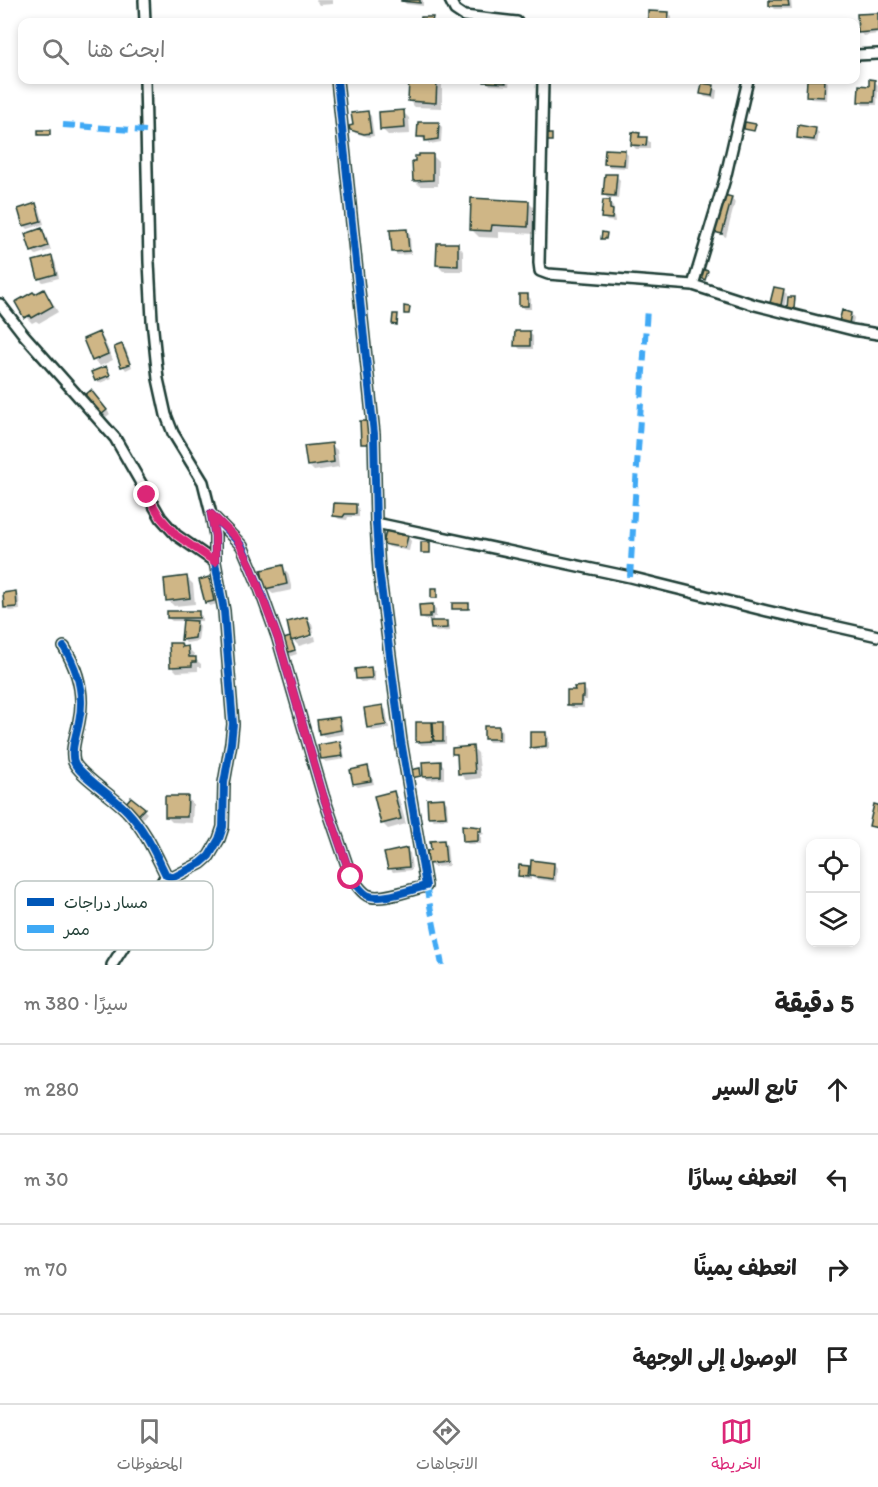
<!DOCTYPE html>
<html lang="ar">
<head>
<meta charset="utf-8">
<style>
  :root { --surface:#fff; --page:#f2f2f2; --text:#222; --muted:#767676; --line:#e0e0e0; --accent:#db2777 }
  body { margin:0; font-family:Itim,"Playpen Sans Arabic",sans-serif; background:var(--page); color:var(--text); direction:rtl }
  .controls { position:absolute; right:18px; bottom:18px; display:grid; overflow:hidden; border-radius:12px; box-shadow:0 3px 9px #0003 }
  .controls button { width:54px; height:54px; display:grid; place-items:center; padding:0; border:0; border-bottom:2px solid var(--line); background:var(--surface); color:var(--text); font:30px sans-serif }
  .stop { position:absolute; width:18px; height:18px; margin:-14px; border:4px solid #db2777; border-radius:50%; background:#fff }
  .stop.end { background:#db2777; border-color:#fff; box-shadow:0 2px 6px #0008 }
  .list { margin:0; padding:0; list-style:none }
  h2 { display:flex; justify-content:space-between; align-items:center; height:78px; margin:0; padding:0 24px; font-size:26px }
  h2 small { font-size:20px; font-weight:400; color:var(--muted) }
  .list li { display:grid; grid-template-columns:39px 1fr auto; gap:18px; align-items:center; box-sizing:border-box; height:90px; padding:0 24px; border-top:2px solid var(--line) }
  .list b { display:block; font-size:22px; white-space:nowrap }
  .list em { font-size:20px; font-style:normal; color:var(--muted) }
  .icon { flex:none; width:33px; height:33px; fill:none; stroke:currentColor; stroke-width:2; stroke-linecap:round; stroke-linejoin:round }
  .map { position:relative; flex:none; width:878px; height:965px; overflow:hidden; direction:ltr }
  .search { position:absolute; background:var(--surface); box-shadow:0 3px 9px #0003; left:18px; right:18px; top:18px; height:66px; display:flex; align-items:center; gap:15px; box-sizing:border-box; padding:0 21px; border-radius:12px; color:var(--muted); font-size:22px }
  .sheet { height:438px; background:var(--surface) }
  nav { display:flex; justify-content:space-around; align-items:center; box-sizing:border-box; height:84px; border-top:2px solid var(--line); background:var(--surface); font-size:16px; color:var(--muted) }
  nav a { display:grid; justify-items:center; gap:3px }
  nav .on { color:var(--accent) }
  .map>svg:first-child { display:block }
  .shadow { fill:#0003 }
  .building { fill:#cfb686; stroke:#1f3d34; stroke-width:1.5 }
  .lines { fill:none; stroke-linecap:round; stroke-linejoin:round }
  .street-casing { stroke:#1f3d34; stroke-width:14 }
  .street { stroke:#fff; stroke-width:9 }
  .quiet { stroke:#3fa9f5; stroke-width:6; stroke-dasharray:12 6; stroke-linecap:butt }
  .cycleway-casing { stroke:#fff; stroke-width:11 }
  .cycleway { stroke:#0057b8; stroke-width:8 }
  .route { stroke:#db2777; stroke-width:8 }
  .key { fill:#fff; stroke:#bcc5c2; stroke-width:1.5 }
  .key-label { font-size:16px; fill:#1f3d34 }
</style>
</head>
<body>
<div class="map">
<svg width="878" height="965" viewBox="0 0 878 965">
  <rect width="100%" height="100%" fill="#fff"/>
  <filter id="ink" filterUnits="userSpaceOnUse"><feTurbulence type="fractalNoise" baseFrequency=".0167" numOctaves="2"/><feDisplacementMap in="SourceGraphic" scale="12" xChannelSelector="R" yChannelSelector="G"/><feConvolveMatrix kernelMatrix="1 2 1 2 8 2 1 2 1" color-interpolation-filters="sRGB"/></filter>
  <g filter="url(#ink)">
    <path class="shadow" d="M316,0h17v4l-14,1z
      M402,0h21v6l-17,-2z
      M770,0h23l-2,1 1,8h-18l-3,-3z
      M650,12l18,1 4,4v5h-23z
      M878,14v20l-15,2 -3,-4z
      M410,80h32v28l-27,-1 -6,-6z
      M486,80h24l-1,6 -19,-1z
      M646,80h18l-1,2z
      M809,80h16l3,2 -1,18 -16,-1 -3,-3z
      M874,81l4,4 -1,20h-14l-3,-4z
      M713,87l4,3 -1,9 -11,-2 -4,-4z
      M367,112l4,4 3,20 -5,1 -14,-4 -4,-4z
      M403,112l6,6 1,16 -22,1 -6,-6z
      M438,123l4,4 -1,15 -11,2 -11,-8z
      M815,129l4,4 -2,10 -15,-2 -4,-4z
      M639,134l11,8v7h-14l-4,-4z
      M624,151l4,4 -1,13 -18,-1 -3,-4z
      M432,155l6,6v25h-18l-6,-6z
      M616,176l4,4 -2,19 -10,-1 -4,-3z
      M731,198l4,4 -9,35 -10,-5z
      M528,202l8,8 -1,24 -36,-2v6l-20,-1 -8,-8z
      M610,202l3,4 2,16 -8,-1 -4,-4z
      M36,205l4,4 4,15 -16,5 -4,-4z
      M42,230l3,4 6,16 -15,5 -4,-4z
      M406,230l4,4 1,20 -14,1 -4,-4z
      M458,245l5,6v20h-20l-6,-6z
      M51,258l4,3 4,17 -16,4 -4,-4z
      M43,291l6,6 9,15 -19,11 -3,-2 -4,2 -6,-6 -9,-15z
      M783,291l4,3 -3,14 -8,-2 -4,-3z
      M528,296l3,3v10h-7l-3,-3z
      M851,314l3,4 -2,9 -8,-2 -4,-4z
      M529,333l4,3v13h-13l-4,-4z
      M99,334l5,6 9,20 -13,6 -6,-6z
      M122,345l4,4 6,18 -6,3 -3,-4z
      M106,368l6,10 -12,5 -4,-3z
      M87,395l7,1 16,18 -4,3z
      M331,445l6,5 2,17 -25,4 -6,-6z
      M356,506l3,3v8h-11l-1,3 -8,-1 -4,-3z
      M408,537l3,4 -2,10 -20,-4 -4,-4z
      M282,567l6,6 4,17 -19,4 -6,-5z
      M187,578l6,6 2,20 -21,2 -6,-6z
      M208,579l4,4 5,21 -7,2 -4,-4z
      M16,593l3,4 1,13 -11,1 -4,-4z
      M432,606l4,3v8h-3v5h13l4,4v5l-14,1 -4,-4v-8h-7l-4,-4z
      M198,613l4,3v5h-6l4,5 -2,15 -12,2 -3,-4 2,-18h-13l-4,-3z
      M306,618l6,6 2,9 -19,5v3l20,-5 1,5 -17,5 -6,-6z
      M290,639l3,3 4,12 -6,2 -4,-3z
      M181,644l3,4h4l6,6v4l7,6v3h-3v4l-21,1 -6,-6z
      M371,669l4,3v9l-14,1 -4,-3z
      M583,688l4,4v8h-3v8h-12l-3,-3z
      M382,707l4,3 3,18 -17,3 -4,-4z
      M339,718l3,4 2,12 -20,3 -3,-4z
      M417,724h25l4,3v17l-25,1 -3,-4z
      M498,727l4,4v11h-13l-3,-4z
      M545,733l4,4v12l-14,1 -3,-3z
      M340,742l3,4 2,13 -19,3 -4,-3z
      M472,747l6,6 3,25 -15,2 -6,-6 -2,-16 -4,-5z
      M440,762l4,4v13l-16,1 -4,-4z
      M368,768l3,4 3,12 -16,3 -4,-3z
      M393,793l6,6 7,25 -18,5 -6,-6z
      M187,798l6,6 -1,19 -20,-1 -6,-6z
      M132,799l15,14 -4,5 -16,-14z
      M444,800l3,3 1,16 -14,1 -4,-3z
      M480,828l4,6 -3,1v9h-13l-4,-3z
      M443,842l4,3 2,21 -16,1 -4,-4 4,-11z
      M406,850l4,3 2,17 -19,2 -3,-4z
      M554,864l3,4 -1,14 -21,-3 -4,-3v4l-8,-1 -4,-4 9,-7 4,3z"/>
    <path class="building" d="M401,0h19v3l-19,-2z
      M769,0h19l1,6h-20z
      M648,11l21,1 -1,10h-20z
      M878,13v18l-20,2 -1,-19z
      M421,17h12l-1,5h-12z
      M869,79l6,1 -1,22h-16l1,-17 10,1z
      M409,80h28l-1,23 -28,-2z
      M484,80h22v3l-22,-1z
      M807,80h18l-1,17 -18,-1z
      M702,83l12,2 -2,11 -12,-2z
      M404,110l1,18 -25,2 -1,-18z
      M368,111l3,22 -7,1 -14,-4 -1,-4 4,-1 -2,-12z
      M418,122h21l-1,17 -13,2v-4h-8z
      M745,122l11,2 -2,7 -10,-2z
      M798,125l18,3 -2,12 -17,-2z
      M38,130h12v5h-12z
      M632,132l8,1 -1,4h8l-1,9 -15,-1z
      M544,134h8v7h-8z
      M605,149l20,1 -1,15 -20,-1z
      M419,154h14v26l-20,1 -1,-20h3v-5h4z
      M605,174h12l-2,22 -12,-1z
      M724,195l8,2 -10,37 -8,-2z
      M471,198l58,3 -1,26 -36,-2 -1,6 -21,-1z
      M603,200h7v9l3,1 -1,9 -11,-1z
      M36,203l5,18 -18,5 -5,-17z
      M42,228l6,18 -17,6 -6,-18z
      M407,229l2,22 -17,1 -2,-22z
      M602,232l5,1 -1,6h-5z
      M437,243h21v23l-22,-1z
      M52,256l4,18 -18,5 -5,-18z
      M702,269l6,2 -3,9 -6,-3z
      M774,287l10,2 -3,16 -11,-2z
      M44,289l9,17 -21,12 -2,-3 -6,3 -9,-16 18,-10 2,2z
      M519,294h9v12h-9z
      M788,297h7l-1,12 -7,-1z
      M404,306l6,1 -1,7h-5z
      M842,310l9,3 -2,11 -10,-2z
      M393,314h5l-1,11 -5,-1z
      M515,331h15v15h-16z
      M99,332l9,22 -16,7 -9,-22z
      M122,344l8,20 -9,3 -7,-20z
      M106,366l4,9 -15,6 -4,-9z
      M91,390l16,20 -6,5 -16,-20z
      M360,421h10l1,23h-10z
      M332,443l2,19 -27,4 -3,-20z
      M334,503l22,1v10h-11l-2,3 -10,-1z
      M386,531l22,5 -3,12 -22,-4z
      M421,542h9v11h-9z
      M283,565l4,19 -22,5 -4,-19z
      M187,576l3,22 -24,3 -2,-22z
      M209,577l5,24 -9,2 -6,-23z
      M431,588h6v10h-6z
      M16,591l1,16 -13,1 -1,-15z
      M452,603h17v6h-17z
      M433,604v10h-3v3h-10l-1,-12z
      M167,611h32v7h-32z
      M307,617l5,18 -21,6 -4,-19z
      M183,620l14,1 -2,17 -14,2z
      M430,621h17v7l-16,1z
      M290,637l5,13 -9,3 -5,-13z
      M169,643h12l1,4 6,-1 1,11h7v5h-4v4l-22,1z
      M371,667l1,11 -16,1 -1,-10z
      M584,686v11h-3v8h-14v-15h8l-1,-3z
      M383,705l3,20 -19,3 -3,-20z
      M339,717l2,13 -22,4 -2,-14z
      M416,722h16l1,19 -17,1z
      M433,722h10v19h-9z
      M484,726h15v13h-15z
      M530,732h16v14l-16,2z
      M340,741l3,15 -22,3 -3,-14z
      M473,746l2,27 -17,1 -1,-20h-5v-6z
      M441,761v15l-18,1 -1,-15z
      M368,766l3,15 -18,3 -3,-14z
      M420,768l1,8 -10,2 -1,-8z
      M394,791l7,28 -20,5 -7,-28z
      M165,796h23l-1,21h-22z
      M131,797l14,11 -7,7 -13,-11z
      M444,798l2,18 -18,1 -1,-18z
      M874,804l4,1v23l-9,-2z
      M462,825l19,2v4h-3v10l-15,1z
      M444,840l2,22 -18,2 -1,-13 4,-1 -1,-9z
      M407,848l2,19 -21,2 -4,-16z
      M531,860l23,3 -1,16 -23,-3z
      M519,865l10,1 -1,11 -10,-1z"/>
    <g class="lines">
      <defs>
        <path id="street" d="M144,0l1,22
          M450,0l5,10 9,6 53,6
          M856,55l22,-1
          M145,80l4,182 3,58 6,59 8,36 7,18 30,49 8,32
          M543,80l-4,183 1,8 8,3 145,11 62,20 98,25 25,4
          M693,285l32,-106 23,-99
          M0,304l24,31 91,103 46,80 15,17 39,27
          M376,523l254,54 137,34 111,25
          M64,647c14,23 21,47 15,74 -2,13 -9,29 -5,41 5,13 43,37 54,50 17,18 27,41 38,63l4,2h4l27,-14 8,-7 10,-17 4,-12 1,-44 7,-40 2,-19 -9,-113 -9,-49v-26l-4,-22 31,32 17,40 19,53 45,156 28,82c5,6 9,14 16,18 13,7 45,-6 59,-9l-25,-145 -22,-171 -3,-47 -2,-89 -37,-354
          M112,965l23,-36 31,-54"/>
      </defs>
      <use href="#street" class="street-casing"/>
      <use href="#street" class="street"/>
      <path class="quiet" d="M63,125l83,6
        M630,577l17,-269
        M426,886l16,79"/>
      <defs>
        <path id="cycleway" d="M64,647c14,23 21,47 15,74 -2,13 -9,29 -5,41 5,13 43,37 54,50 17,18 27,41 38,63l4,2h4l27,-14 8,-7 10,-17 4,-12 1,-44 7,-40 2,-19 -9,-113 -9,-49v-26l-4,-22 31,32 17,40 19,53 45,156 28,82c5,6 9,14 16,18 13,7 45,-6 59,-9l-25,-145 -22,-171 -3,-47 -2,-89 -37,-354"/>
      </defs>
      <use href="#cycleway" class="cycleway-casing"/>
      <use href="#cycleway" class="cycleway"/>
    </g>
  </g>
  <g class="lines" filter="url(#ink)">
    <path class="route" d="M147,495l14,23 15,17 39,27v-26l-4,-22 26,25 13,25 28,75 45,156 28,82"/>
  </g>
  <rect x="15" y="881" width="198" height="69" rx="9" class="key"/>
  <rect x="27" y="898" width="27" height="8" fill="#0057b8"/>
  <rect x="27" y="925" width="27" height="8" fill="#3fa9f5"/>
  <g class="key-label">
    <text x="64" y="908">مسار دراجات</text>
    <text x="64" y="935">ممر</text>
  </g>
</svg>
<div class="controls">
<button><svg class="icon" aria-label="locate" viewBox="0 0 24 24"><circle cx="12" cy="12" r="6"/><path d="M12 2v4M12 18v4M2 12h4M18 12h4"/></svg></button>
<button><svg class="icon" aria-label="layers" viewBox="0 0 24 24"><path d="M12 4l9 5-9 5-9-5zM3 14l9 5 9-5"/></svg></button>
</div>
<div class="stop" style="left:351px;top:877px"></div>
<div class="stop end" style="left:147px;top:495px"></div>
<div class="search"><svg class="icon" aria-label="search" viewBox="0 0 24 24"><circle cx="10" cy="10" r="6"/><path d="M15 15l6 6"/></svg>ابحث هنا</div>
</div>
<section class="sheet">
<h2>5 دقيقة<small>سيرًا · 380 m</small></h2>
<ul class="list">
<li><svg class="icon" aria-label="ahead" viewBox="0 0 24 24"><path d="M12 20V5M6 11l6-6 6 6"/></svg><div><b>تابع السير</b></div><em>280 m</em></li>
<li><svg class="icon" aria-label="left" viewBox="0 0 24 24"><path d="M17 20v-9H6M10 6l-5 5 5 5"/></svg><div><b>انعطف يسارًا</b></div><em>30 m</em></li>
<li><svg class="icon" aria-label="right" viewBox="0 0 24 24"><path d="M7 20v-9h11M14 6l5 5-5 5"/></svg><div><b>انعطف يمينًا</b></div><em>70 m</em></li>
<li><svg class="icon" aria-label="arrive" viewBox="0 0 24 24"><path d="M6 21V4h12l-3 4 3 4H6"/></svg><div><b>الوصول إلى الوجهة</b></div></li>
</ul>
</section>
<nav>
<a class="on"><svg class="icon" aria-label="map" viewBox="0 0 24 24"><path d="M3 6l6-2 6 2 6-2v14l-6 2-6-2-6 2zM9 4v14M15 6v14"/></svg>الخريطة</a>
<a><svg class="icon" aria-label="directions" viewBox="0 0 24 24"><path d="M12 3l9 9-9 9-9-9zM9 14v-3h6M13 9l2 2-2 2"/></svg>الاتجاهات</a>
<a><svg class="icon" aria-label="saved" viewBox="0 0 24 24"><path d="M7 4h10v16l-5-4-5 4z"/></svg>المحفوظات</a>
</nav>
</body>
</html>
